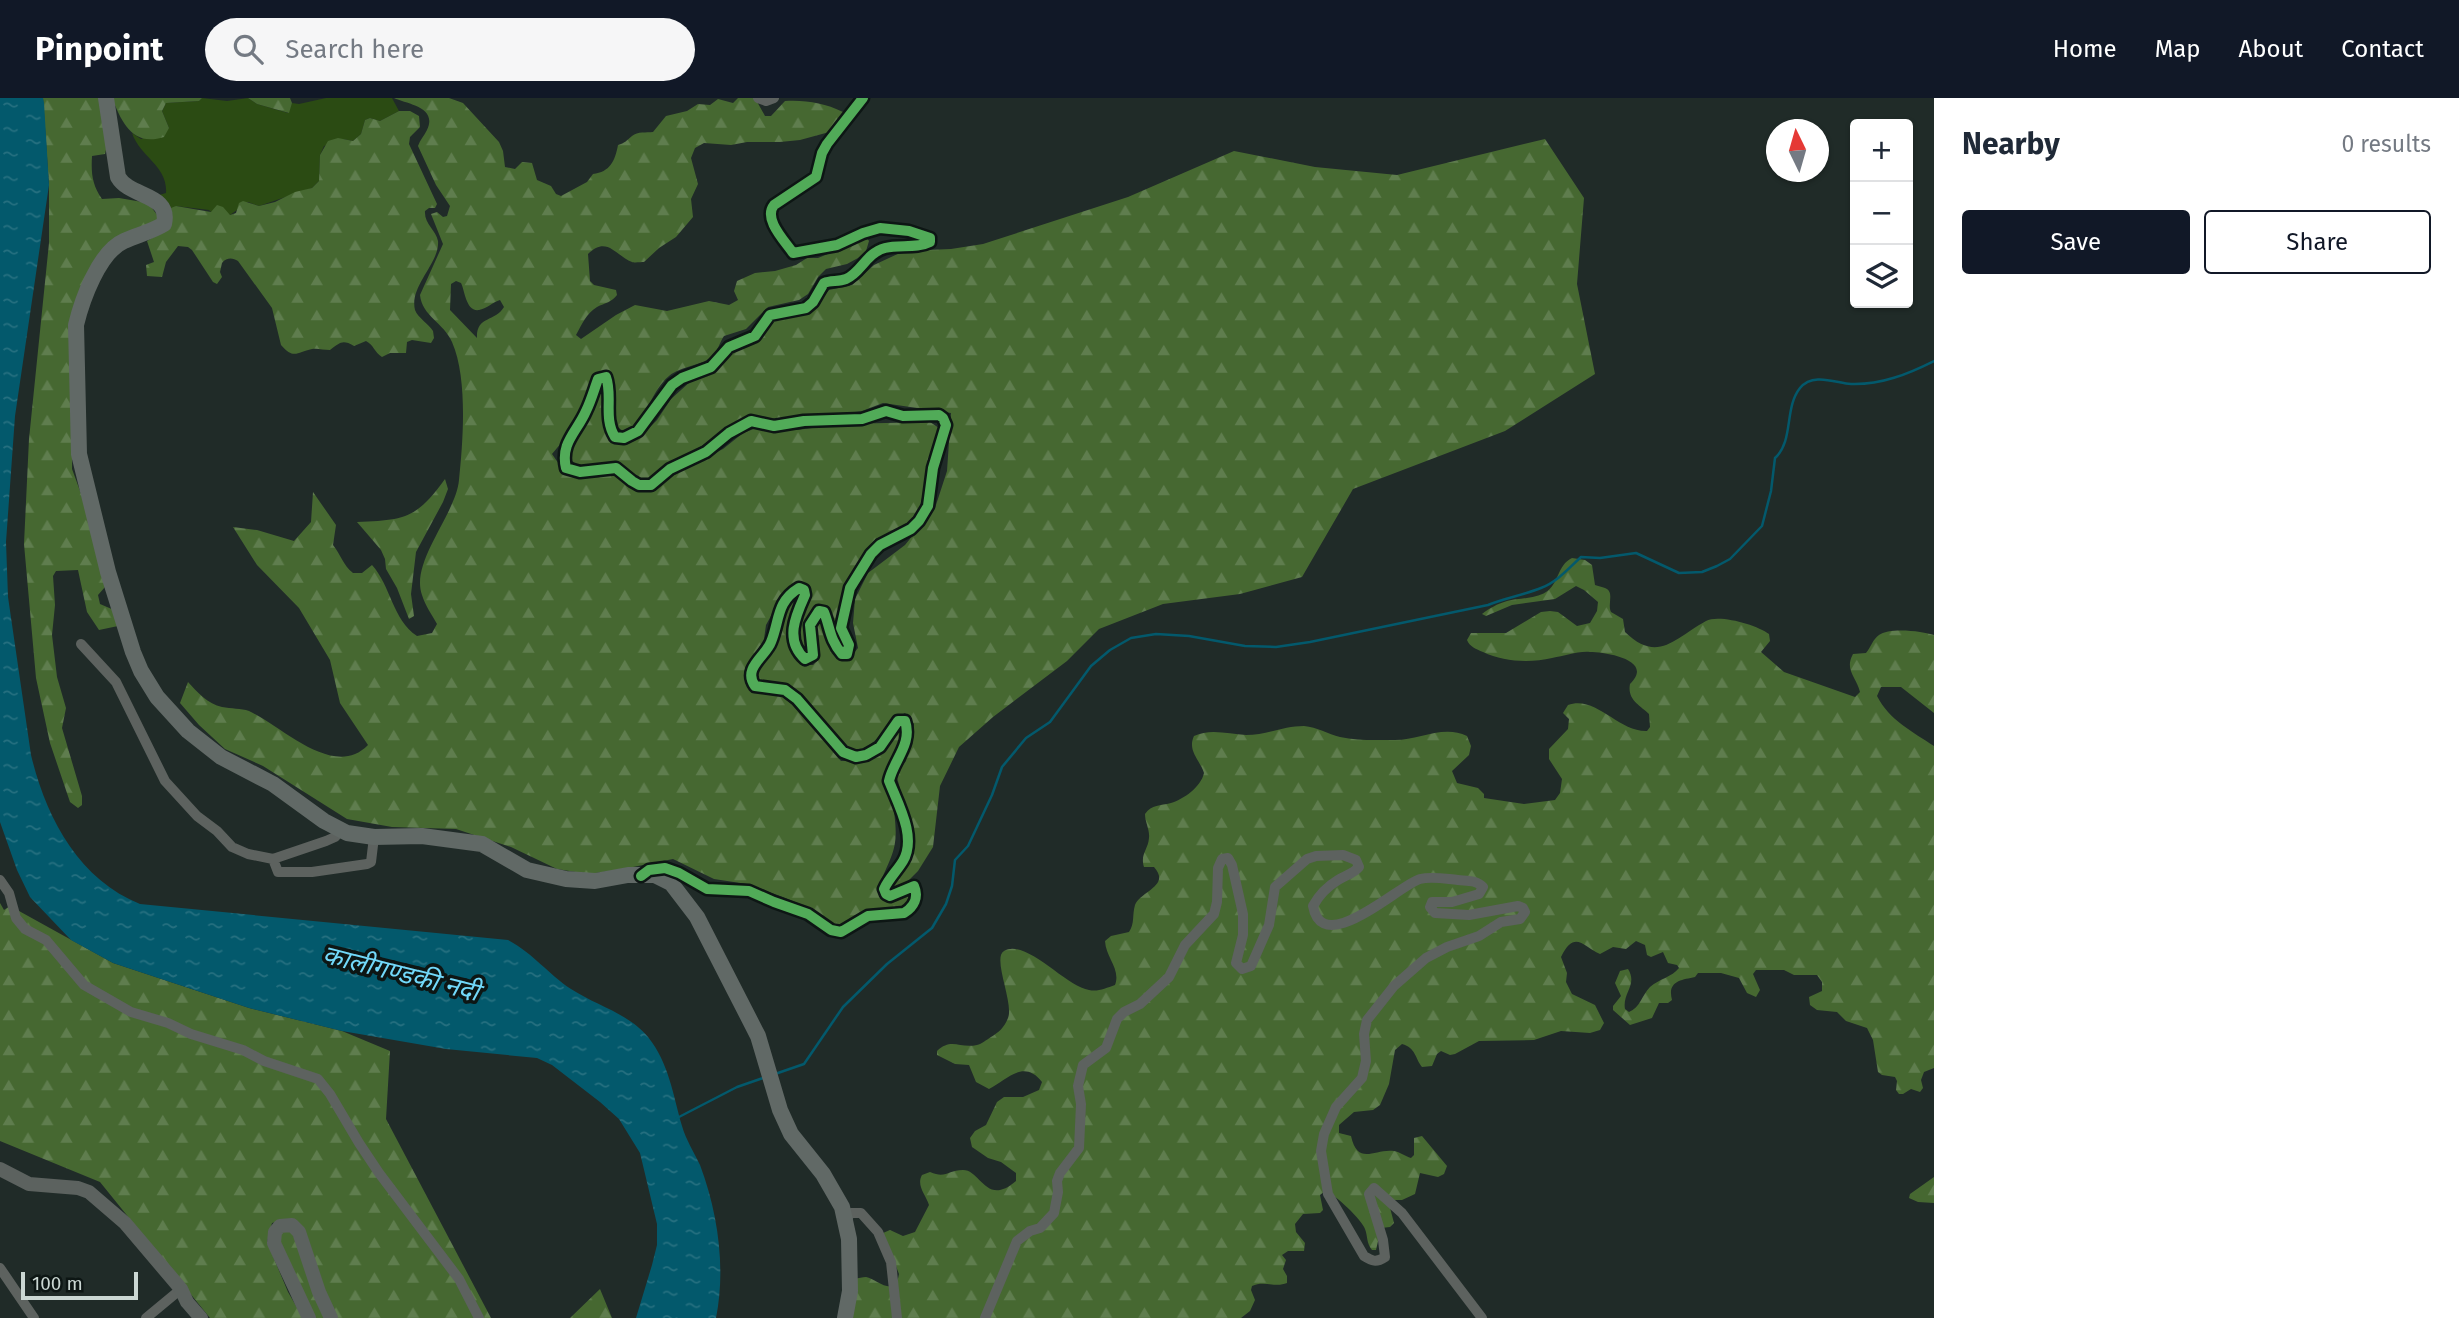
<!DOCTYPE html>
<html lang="en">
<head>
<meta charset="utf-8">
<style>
  :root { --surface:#fff; --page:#f6f6f7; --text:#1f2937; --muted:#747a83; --line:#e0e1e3; --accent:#111827 }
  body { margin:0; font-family:"Fira Sans","Noto Sans Devanagari",sans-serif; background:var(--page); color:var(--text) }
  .controls { position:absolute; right:21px; top:21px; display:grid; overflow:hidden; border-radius:7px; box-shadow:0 2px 5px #0004 }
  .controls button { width:63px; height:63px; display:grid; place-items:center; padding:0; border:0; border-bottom:2px solid var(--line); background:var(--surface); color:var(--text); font:35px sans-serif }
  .compass { position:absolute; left:1766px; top:21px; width:63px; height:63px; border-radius:50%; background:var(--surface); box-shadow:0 2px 5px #0004; rotate:355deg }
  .scale { position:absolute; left:21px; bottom:18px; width:117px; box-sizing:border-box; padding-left:7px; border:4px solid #cbd7d3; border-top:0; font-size:19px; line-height:24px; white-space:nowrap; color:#cbd7d3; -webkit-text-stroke:5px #0d1614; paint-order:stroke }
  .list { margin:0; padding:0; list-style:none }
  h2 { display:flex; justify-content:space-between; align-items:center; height:91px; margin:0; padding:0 28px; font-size:30px }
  h2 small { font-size:23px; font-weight:400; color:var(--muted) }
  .actions { display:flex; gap:14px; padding:21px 28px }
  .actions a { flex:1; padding:16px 0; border:2px solid var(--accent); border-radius:7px; text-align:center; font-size:24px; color:var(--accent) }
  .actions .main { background:var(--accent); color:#fff }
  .icon { flex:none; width:38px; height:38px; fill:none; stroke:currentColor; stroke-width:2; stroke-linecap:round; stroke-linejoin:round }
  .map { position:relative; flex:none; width:1934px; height:1220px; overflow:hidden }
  header { display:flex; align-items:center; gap:42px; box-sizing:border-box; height:98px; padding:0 35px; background:var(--accent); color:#fff }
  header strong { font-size:33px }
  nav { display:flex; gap:38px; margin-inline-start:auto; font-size:24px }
  .search { width:490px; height:63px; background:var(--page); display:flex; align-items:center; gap:18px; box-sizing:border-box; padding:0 24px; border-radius:38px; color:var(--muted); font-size:26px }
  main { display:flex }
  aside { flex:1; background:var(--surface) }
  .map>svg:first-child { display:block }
  .green { fill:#2b4b13 }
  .forest { fill:url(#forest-firs); fill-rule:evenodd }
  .water { fill:url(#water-ripples) }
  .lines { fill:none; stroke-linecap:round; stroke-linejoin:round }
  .stream { stroke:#03596c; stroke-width:2.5 }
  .minor { stroke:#5d625f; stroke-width:10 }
  .major { stroke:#5c625f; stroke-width:14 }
  .highway { stroke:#616966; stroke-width:16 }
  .cycleway-casing { stroke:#0d1614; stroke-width:15 }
  .cycleway { stroke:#51ab58; stroke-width:10 }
  .labels { text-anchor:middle; stroke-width:7; stroke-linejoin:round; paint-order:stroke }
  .water-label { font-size:26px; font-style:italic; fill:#72d9fa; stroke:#0d1614 }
</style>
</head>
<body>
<header>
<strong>Pinpoint</strong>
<div class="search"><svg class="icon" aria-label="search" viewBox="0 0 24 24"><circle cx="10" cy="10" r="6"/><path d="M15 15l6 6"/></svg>Search here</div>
<nav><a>Home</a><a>Map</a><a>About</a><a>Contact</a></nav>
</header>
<main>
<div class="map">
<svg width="1934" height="1220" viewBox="0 0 1934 1220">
  <defs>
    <pattern id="forest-firs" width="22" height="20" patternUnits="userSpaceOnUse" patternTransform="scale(1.75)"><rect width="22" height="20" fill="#466831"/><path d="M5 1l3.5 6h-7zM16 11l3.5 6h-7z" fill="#5f7d4e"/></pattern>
    <pattern id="water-ripples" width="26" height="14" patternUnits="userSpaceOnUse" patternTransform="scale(1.75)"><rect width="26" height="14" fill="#03596c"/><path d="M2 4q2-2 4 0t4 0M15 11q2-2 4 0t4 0" fill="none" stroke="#267080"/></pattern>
  </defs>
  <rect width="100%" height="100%" fill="#202b28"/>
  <path class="green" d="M202,0l25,3 21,-3 9,6 31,9 4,-10 7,1 27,-6h66l7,13 -19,10 -10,-3 -5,2 -4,14 -8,7 -10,-2 -19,7 -4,9 -1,26 -7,7 -53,18 -11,-4 -18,13 -5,-3h-14l-2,-2 -33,-4 -6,6 -11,-17 7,-2c2,-27 -26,-36 -34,-60l9,6 28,-11 -7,-17 4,-8 33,-2z"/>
  <path class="forest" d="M43,0h58l7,43 -3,13 -13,2c-1,17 0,29 10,43l17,-1 29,5 13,17 -44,21 -33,44 -11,86 -1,98 11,30 22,88 -7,8 2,9 14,6 4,16 -19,4 -12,-18 -9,-42 -22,1 -3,5 2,29 -3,30 5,42 9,31 -4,20 20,68v9l-4,3 -8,-6 -20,-59 -14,-65 -12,-134 5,-105 20,-196v-58z
    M112,0h90l-3,3 -33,2 -4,8 7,17 -5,9c-31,10 -42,-14 -52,-39z
    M248,0h42l2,5 -3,10 -32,-9z
    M394,0h55l14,5 36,39 4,9 2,16 10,2 7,-7 10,1 5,17 14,6 5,8 5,2 26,-14 6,-8c17,-2 22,-13 25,-29 7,-2 8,-4 14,-9 6,-5 14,-3 21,-4l13,-16 21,-5 11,-7 12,1 8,-6 15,4 5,-5h17l10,18h6l14,-15c22,-1 39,2 58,11l1,16 -44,12 -20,2h-33l-16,3 -27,-2 -9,5 -4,10 7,26 -7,15 2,18 -17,20 -17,11 -15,14c-3,0 -10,1 -12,0 -16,-6 -25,-27 -44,-8l2,27 4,4 22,5 1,5c-5,7 -12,8 -20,12 -11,7 -15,17 -21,28l5,4 35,-24 19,-10 32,6 42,-10 20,4 9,-5 -4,-9 3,-10 18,-8 20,-2 21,-6 11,-7h11l49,-20 2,3 -3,10 -8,7 -11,6 -21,5 -8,8 -10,17 -9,6 -31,7 -22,22 -22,7c-4,6 -6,14 -11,19 -9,11 -31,10 -44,21 -19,16 -20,42 -45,56l-10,-8 -4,-49 -14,-3c-11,30 -22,58 -44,82l11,16 13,8h12l29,-7 36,18 33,-22 37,-18 20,-16 16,-6 14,3h24l45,-6 88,-2 9,6 -19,78 -7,15 -35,20 -14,12 -19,37 2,57 -5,1 -18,-42 -8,1 -9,17 3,31 -3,1c-15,-21 -5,-42 0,-65l-29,12 -12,22 -2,14 -13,22 -5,18c13,24 20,9 36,18 15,8 46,49 59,64 31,1 39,-2 55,-30l5,2c-3,17 -16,29 -17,46 0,9 7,18 9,26 7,44 0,46 -16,85l4,8c11,2 19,-3 30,-2l-3,9 -8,5 -55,15h-10l-23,-16 -29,-12 -36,-13 -33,-5 -41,-20 -55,11 -30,4 -31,-5 -46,-22 -55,-18 -64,-2 -45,-8 -84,-53 -38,-17 -26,-24 -19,-22 8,-21c9,10 20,22 34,25 9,2 19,1 27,4 34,16 85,69 119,34l-28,-42 -10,-43 -31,-52 -42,-43 -24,-38 24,3 37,11 17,-19 2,-30 23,33 -3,20c8,10 10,20 20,28h9l10,-8c19,21 20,54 45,71l15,-3 5,-9c-5,-9 -12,-19 -15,-29 -12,-33 34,-81 37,-115 4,-38 9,-102 -7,-138 -8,-19 -30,-26 -32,-47l23,-51 -12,-30 6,-2 6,5 4,-1 3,-10 -14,-21 -18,-39c2,-6 6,-10 9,-16 11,-23 -20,-26 -33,-32zM456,183l5,2c4,8 5,29 18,27 7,-1 14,-8 21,-10l4,7c-9,15 -28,9 -27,31l-27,-28 1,-26z
    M399,13h11l9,5 1,11 -10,10 -1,7 28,60 -2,4h-6l-4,3c-1,13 11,19 13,30 2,22 -29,45 -23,69 3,8 14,14 18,21l1,7 -3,5 -19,-3 -5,2 -1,11h-16l-8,4c-8,-5 -8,-12 -16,-16l-12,5c-12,-7 -14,-3 -24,4 -6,0 -13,-2 -18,-1 -15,3 -18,11 -31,-4l-9,-37 -34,-47c-5,-3 -11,-4 -16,2l-2,9 2,5 -5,7 -4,-2 -21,-32 -4,-3 -10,-1 -12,16 -4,15 -15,-1 -1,-11 8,-3 -7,-21 19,-11 5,-22 5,-2 35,6 6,-7 6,2 7,8 6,-2 3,-10 4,-2 16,5 16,-4 20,-10 17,-4 7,-7 1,-26 8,-14 10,-3 15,3 8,-7 4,-14 5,-2 10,3z
    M1545,41l39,59 -7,86 18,90 -90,57 -152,58 -51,88 -62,17 -77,10 -64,25 -32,32 -74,56 -34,30 -19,39 -7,61 -15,24 -14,14 -10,5 -5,-3 22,-31 2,-20 -17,-62 10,-13 8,-37 -9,-11c-23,11 -23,32 -51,38l-12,-8 -36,-39 -49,-23 -1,-6c6,-20 22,-69 42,-76 -12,20 -9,42 0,63l5,3h10l5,-5c-1,-15 -10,-31 4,-42 6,19 8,33 26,42l10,-12 -5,-25 2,-24 13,-26 37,-28 30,-37 12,-37 4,-58 -68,-10 -21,8 -30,4h-35l-29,6 -9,-5 -17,4 -89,57 -12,4c-23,-23 -34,-16 -64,-16l-7,-6 4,-15 29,-55 2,39 7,13 15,2 15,-8 15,-15 14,-21 20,-18 17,-6 23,-22 30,-15 10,-16 43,-14 15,-18 23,-5 22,-20 30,-14 47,-2 32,-5 145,-47 106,-46 81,16 82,8z
    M445,381l3,10 -5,13 -27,50 -5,42 3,22 -5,3 -12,-31 -11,-19 -1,-10 -4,-9 -24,-28c48,-2 59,-3 88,-43z
    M1572,460l13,2 7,5 3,20c3,1 7,2 10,3 10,4 2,16 6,24l12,7 2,13c33,32 50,6 81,-11 13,-7 51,4 63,13l1,7 -9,11 23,20 71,25 5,-5c-3,-14 -16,-22 -7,-38l13,-1c5,-6 7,-14 13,-18 10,-8 44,-4 55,0v78l-33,-26h-20l-4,9c12,24 36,36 57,50v322l-10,4 -3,8 2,8 -3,4 -9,-3 -8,5h-4l-3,-4 1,-9 -2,-4 -13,-2 -4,-3 -5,-32 -6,-12 -21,-7 -9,-9 -20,-2 -7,-5 -1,-8 13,-6v-9l-5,-7h-23l-10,-5h-28l-3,4 7,16 -4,7 -9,-4 -8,-15 -18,-5h-23l-3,4c-14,3 -28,4 -23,23l-4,3h-9l-7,15 -22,7 -17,-15v-4l8,-10 -6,-13 5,-12 8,-2c10,16 -6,24 -3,40l4,3c11,-4 13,-17 21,-25 9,-8 22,-10 29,-19l-2,-3 -9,-2 -5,-11 -12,5 -4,-2 -2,-10 -9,-4 -10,8 -13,-2 -13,7c-17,-7 -25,-25 -39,3l6,16 -1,9 6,12 23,11 9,18 -4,7 -10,3 -29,-2 -27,9 -55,1 -24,13 -5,1 -9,-4 -4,3 -5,12 -10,1c-7,-9 -6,-19 -20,-23l-7,6 -6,34 -9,21 -7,5 -19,2 -15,13v8l12,3c7,31 24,12 43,15 6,1 11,5 17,7l3,-3v-17l8,-2 25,30 -3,8 -6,3 -18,-4 -5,21 -13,6h-10l-3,4 5,19 -4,4 -9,1 -5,22h-4c-6,-8 -4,-13 -7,-21 -2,-8 -31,-36 -40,-38l-5,4 3,15 -3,3 -17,1 -8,10 1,8 9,11 -1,8h-16l-6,4 4,5 -3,9 4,7v7c-12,5 -23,-3 -35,3l-1,4 4,10 -5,11 -9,7h-393l7,-39c3,-1 8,-2 11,-2 11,2 29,22 33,-3l-16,-41 7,-3 13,6 12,-4 14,-27c-3,-10 -13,-19 -7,-30l8,-3c16,7 18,-2 33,-2 18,0 23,37 53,11v-8l-15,-11 -13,-4 -16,-11 -2,-9 5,-7 11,-6 11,-23 7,-5h19l16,-7 3,-8c-19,-24 -36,-1 -53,7l-13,-7 -7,-17 -14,-1 -18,-9v-4c15,-14 22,-2 40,-6 5,-1 9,-5 14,-8 8,-5 13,-9 17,-19 6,-15 -16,-60 -4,-67 22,-13 62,36 85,39 9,2 17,-2 26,-5 6,-16 -9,-27 -10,-44l6,-5 18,-4c6,-9 3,-17 6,-27 6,-14 36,-19 19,-38h-10c-4,-13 4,-17 5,-29 1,-8 -4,-16 -4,-24 7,-10 15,-8 26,-11 13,-4 30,-16 33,-30 -4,-13 -17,-22 -10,-37 16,-8 35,-2 52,-1 20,0 38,-9 58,-9 13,1 24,8 36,11 17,4 36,3 53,3 24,1 50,-16 74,-4l4,10 -2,9 -17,16 5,12 21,5 6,6v4l40,6 31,-4 5,-7 2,-14 -13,-20v-10l19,-20 1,-10 -6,-6 5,-8c28,-10 50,27 79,26l3,-4 -1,-13c-9,-9 -22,-14 -19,-30 25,-24 -24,-32 -40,-32 -13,-1 -25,4 -38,6 -22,5 -48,4 -69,-6 -7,-3 -13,-5 -16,-12l4,-7h35l35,-21 9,-1 8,1 19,14 13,-3 7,-12 1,-9 -14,-12 -8,-4 -21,13 -43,6 -26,11 -4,-2c8,-6 15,-10 25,-13 12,-3 28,-2 39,-9 13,-8 11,-27 26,-34z
    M0,805l4,7 6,-4 103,57 136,45 93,23 48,20 -4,68 105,199h-155l-49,-99 -15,4 -5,19 21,50 15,26h-93l-110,-136 -100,-41z
    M1934,1079v26l-16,-1 -9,-4 1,-4z
    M290,1130l39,90h-17l-35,-85z
    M600,1191l12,29h-42z"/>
  <path class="water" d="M0,0h43l1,5 5,82 -34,231 -9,126 2,55 23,158c15,62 47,124 109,149l368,36c26,14 40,34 63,49 26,17 57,24 77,48 21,26 25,58 34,89 4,14 12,26 18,39 18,48 26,103 16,153h-80l16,-53 5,-20v-21l-17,-71 -21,-34 -19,-17 -48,-37 -15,-7 -91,-9 -104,-18 -93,-23 -136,-45 -42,-23 -41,-43 -13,-27 -17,-48z"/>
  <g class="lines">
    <path class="stream" d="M775,976l29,-10 39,-57 44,-43 45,-36 14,-24 6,-18 3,-26 13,-14 24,-51 10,-28 24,-29 24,-16 41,-56 19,-16 21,-12 25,-4 33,2 56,10 31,1 34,-5 178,-37c17,-7 36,-10 53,-17 16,-6 28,-20 40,-31l19,1 36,-5 43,20 23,-1 15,-6 13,-7 32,-33 9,-35 4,-33c19,-17 9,-50 25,-70 13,-16 36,-5 51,-4 30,1 57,-10 83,-23
      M677,1020l60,-31 26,-9"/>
    <path class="minor" d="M758,0l8,3 8,-3
      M81,546l35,38 49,99 32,35 20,15 15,16 16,7 25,5 53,-18 9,-4 6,-7
      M273,761l5,13h34l55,-8 4,-2 3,-25
      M646,774l9,-4 15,1 37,20 42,2 25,11 34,12 23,16 10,2 27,-16 36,-3c10,-6 15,-16 10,-27l-24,10 -4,-2 -2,-5c5,-11 13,-18 19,-28 14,-24 -5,-57 -14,-80 4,-20 24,-37 16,-60h-7l-18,26 -14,8 -10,2 -13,-5 -46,-53 -12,-9 -30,-4c-13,-18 11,-30 16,-44 9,-22 5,-40 28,-54l5,2 1,5c-9,20 -21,45 0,64l8,-4 -3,-30 9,-14 5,1c6,15 6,29 18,42h5l2,-9 -8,-17 9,-40 21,-34 9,-9 31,-16 8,-8 9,-15 5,-38 13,-43 -3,-7 -4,-3 -36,1 -17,-5 -24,8 -58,2 -30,5 -23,-5 -22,12 -23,19 -36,17 -19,16h-12l-7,-4 -16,-13 -36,4 -14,-4c-6,-25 11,-36 20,-57 5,-10 8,-21 12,-32l8,-2c7,19 -3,41 9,60l9,1 14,-7 34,-46 10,-7 29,-11 18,-20 26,-11 15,-21 36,-7 7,-6 11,-19c7,-3 14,-1 22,-4 15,-6 20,-26 39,-31 14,-4 31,1 45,-6v-4l-21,-7 -29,-3 -17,5 -26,12 -44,8c-9,-13 -30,-34 -19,-48l42,-28 6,-24 5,-9 36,-46
      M0,782l9,13 7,25 9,11 21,11 38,45 47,27 37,11 23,11 52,16 21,11 54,18 12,15 29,49 20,30 80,106 20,39
      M846,1121l5,-6h10l17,19 13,30 6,56
      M0,1170l34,50
      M146,1220l35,-29
      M985,1220l32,-77 13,-10 10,-3 14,-15 4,-21 -1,-11 3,-8 19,-25 2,-44 -3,-18 5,-21 23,-17 11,-29 7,-7 16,-8 29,-27 16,-32 29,-31 3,-12 1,-34 4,-9 6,-1 4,7 11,49v21l-7,28 6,6 9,-3 18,-41 6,-38 32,-28 9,-3 27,-1 13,5 3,7c-6,7 -13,8 -21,13 -10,6 -19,15 -25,26 9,53 86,-21 107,-27 12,-3 26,0 38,1 10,1 18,0 25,7l-4,7 -27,8h-20l-2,5 5,6 34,2 49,-9 5,2 2,4 -5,7 -19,3 -22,14 -32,11 -21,11 -32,28 -27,34 -3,14 2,27 -4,17 -26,29 -12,27 -3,17 7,43 36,62c8,5 12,7 21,1l-2,-17 -14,-46 5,-6 28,25 80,105"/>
    <path class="major" d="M0,1071l29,15 49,4 11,4 36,31 56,66 6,13 14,16
      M309,1220l-35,-75 1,-11 5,-6 12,-1 7,7 20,60 12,26"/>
    <path class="highway" d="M106,0l12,79c12,21 53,16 46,47 -13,8 -27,11 -40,17 -25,11 -42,59 -48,84l3,129 29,118 25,80 8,19 16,26 31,34 33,26 52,27 51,37 23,12 27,4 48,-1 60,8 45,26 39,9 29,2 33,-6h27l16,8 26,34 61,119 22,74 11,24 32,40 19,33 7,32 1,52 -5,27"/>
    <defs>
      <path id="cycleway" d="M641,778l8,-6 16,-2 14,5 28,16 42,2 25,11 34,12 23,16 10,2 27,-16 36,-3c10,-6 15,-16 10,-27l-24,10 -4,-2 -2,-5c5,-11 13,-18 19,-28 14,-24 -5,-57 -14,-80 4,-20 24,-37 16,-60h-7l-18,26 -14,8 -10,2 -13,-5 -46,-53 -12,-9 -30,-4c-13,-18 11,-30 16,-44 9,-22 5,-40 28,-54l5,2 1,5c-9,20 -21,45 0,64l8,-4 -3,-30 9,-14 5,1c6,15 6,29 18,42h5l2,-9 -8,-17 9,-40 21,-34 9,-9 31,-16 8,-8 9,-15 5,-38 13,-43 -3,-7 -4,-3 -36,1 -17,-5 -24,8 -58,2 -30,5 -23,-5 -22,12 -23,19 -36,17 -19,16h-12l-7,-4 -16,-13 -36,4 -14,-4c-6,-25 11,-36 20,-57 5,-10 8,-21 12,-32l8,-2c7,19 -3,41 9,60l9,1 14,-7 34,-46 10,-7 29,-11 18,-20 26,-11 15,-21 36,-7 7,-6 11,-19c7,-3 14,-1 22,-4 15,-6 20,-26 39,-31 14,-4 31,1 45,-6v-4l-21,-7 -29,-3 -17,5 -26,12 -44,8c-9,-13 -30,-34 -19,-48l42,-28 6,-24 5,-9 36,-46"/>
    </defs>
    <use href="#cycleway" class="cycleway-casing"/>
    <use href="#cycleway" class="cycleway"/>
  </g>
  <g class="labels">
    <g class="water-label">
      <text transform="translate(401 875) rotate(14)" y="9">कालीगण्डकी नदी</text>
    </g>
  </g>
</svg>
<div class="controls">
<button>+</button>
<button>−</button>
<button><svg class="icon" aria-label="layers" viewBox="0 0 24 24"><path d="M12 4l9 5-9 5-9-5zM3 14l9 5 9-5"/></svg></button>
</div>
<svg class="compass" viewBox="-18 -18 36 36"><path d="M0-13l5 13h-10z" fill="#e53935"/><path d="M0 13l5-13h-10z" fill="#747a83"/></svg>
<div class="scale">100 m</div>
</div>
<aside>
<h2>Nearby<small>0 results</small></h2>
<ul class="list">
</ul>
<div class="actions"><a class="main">Save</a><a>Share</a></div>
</aside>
</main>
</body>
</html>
